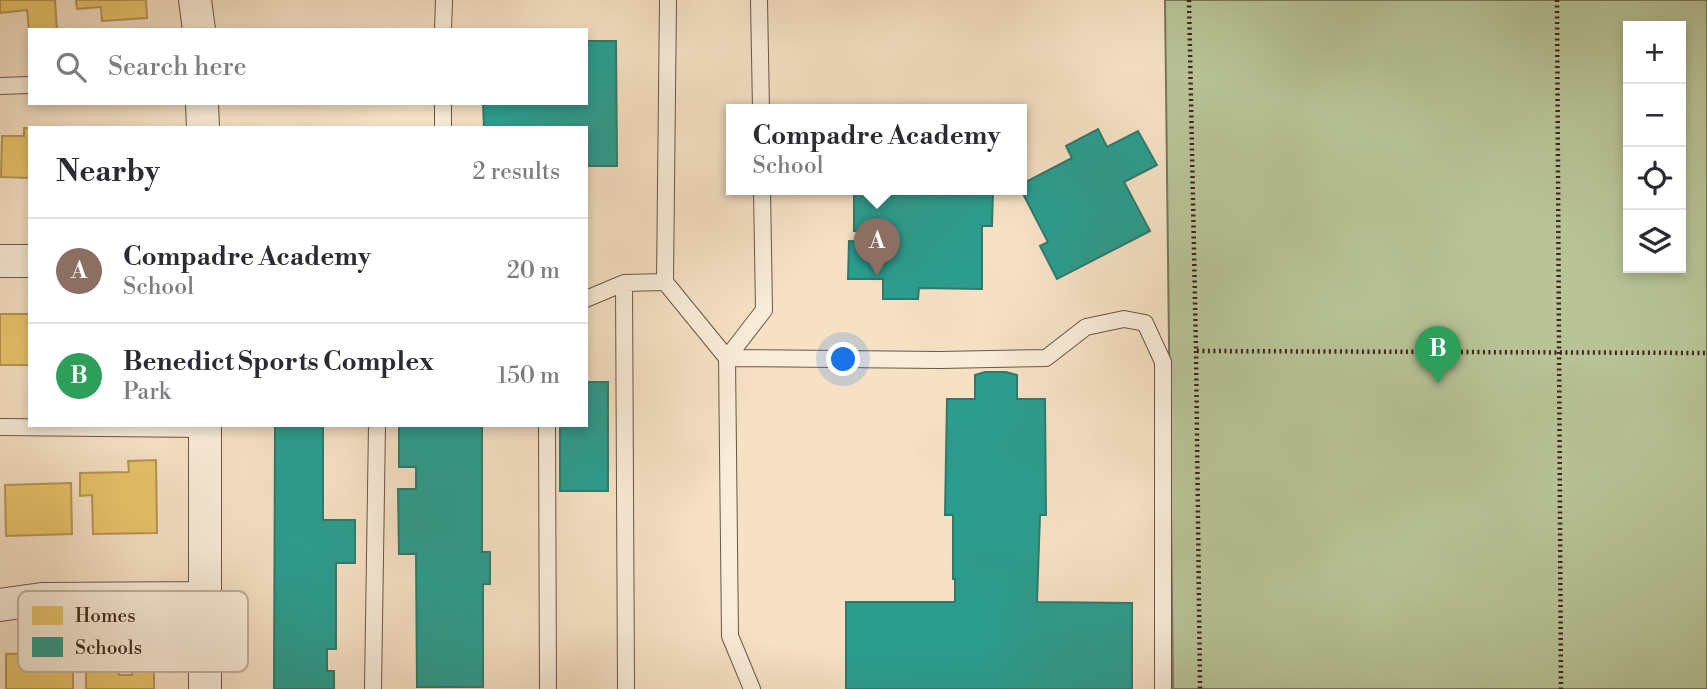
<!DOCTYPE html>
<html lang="en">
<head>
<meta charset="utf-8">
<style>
  :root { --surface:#fff; --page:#f2f2f3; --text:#2b2b33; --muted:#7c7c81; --line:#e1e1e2; --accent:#d93025 }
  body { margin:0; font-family:"Libre Bodoni",serif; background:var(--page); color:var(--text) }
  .controls { position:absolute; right:21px; top:21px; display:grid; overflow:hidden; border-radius:0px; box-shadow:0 4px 10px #0003 }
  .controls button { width:63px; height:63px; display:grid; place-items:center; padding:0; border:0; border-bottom:2px solid var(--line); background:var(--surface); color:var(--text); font:35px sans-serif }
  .you { position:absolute; left:844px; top:360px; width:24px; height:24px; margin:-18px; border:5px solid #fff; border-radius:50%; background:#1a73e8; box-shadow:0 0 0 10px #1a73e833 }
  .badge { display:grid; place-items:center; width:46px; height:46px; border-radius:50%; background:var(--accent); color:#fff; font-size:23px; font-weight:700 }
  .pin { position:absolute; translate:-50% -58px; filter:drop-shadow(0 2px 4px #0008) }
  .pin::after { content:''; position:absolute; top:37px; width:24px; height:21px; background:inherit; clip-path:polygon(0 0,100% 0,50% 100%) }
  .popup { position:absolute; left:726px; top:104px; width:301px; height:91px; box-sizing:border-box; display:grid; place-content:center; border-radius:0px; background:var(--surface); filter:drop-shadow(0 2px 5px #0005); font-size:23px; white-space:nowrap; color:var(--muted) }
  .popup b { font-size:26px; color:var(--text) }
  .popup::after { content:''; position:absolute; left:50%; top:100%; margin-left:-14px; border:14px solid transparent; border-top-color:var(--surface) }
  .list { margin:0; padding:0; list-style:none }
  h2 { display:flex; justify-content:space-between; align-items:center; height:91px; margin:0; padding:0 28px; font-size:30px }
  h2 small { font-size:23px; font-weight:400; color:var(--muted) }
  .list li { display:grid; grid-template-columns:46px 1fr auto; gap:21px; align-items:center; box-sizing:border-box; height:105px; padding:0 28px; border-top:2px solid var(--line) }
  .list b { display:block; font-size:26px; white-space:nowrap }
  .list p { margin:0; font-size:23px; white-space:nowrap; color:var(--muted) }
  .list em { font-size:23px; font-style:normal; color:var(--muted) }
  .icon { flex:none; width:38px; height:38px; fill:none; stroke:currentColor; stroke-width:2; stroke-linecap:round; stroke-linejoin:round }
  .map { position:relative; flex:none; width:1707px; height:689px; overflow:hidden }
  .search { position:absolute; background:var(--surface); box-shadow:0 4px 10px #0003; left:28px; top:28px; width:560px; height:77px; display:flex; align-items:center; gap:18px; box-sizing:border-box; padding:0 24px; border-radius:0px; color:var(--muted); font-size:26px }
  .panel { position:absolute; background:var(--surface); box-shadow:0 4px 10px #0003; left:28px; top:126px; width:560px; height:301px; border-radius:0px }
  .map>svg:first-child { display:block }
  .green { fill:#b8c498; stroke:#7a7659; stroke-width:2; fill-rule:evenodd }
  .homes { fill:#e9c46a; stroke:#b59552; stroke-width:2 }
  .schools { fill:#2a9d8f; stroke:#2f7a6c; stroke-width:2 }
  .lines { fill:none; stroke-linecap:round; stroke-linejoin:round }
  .lane-casing { stroke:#6a5645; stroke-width:18 }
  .street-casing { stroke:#6a5645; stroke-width:34 }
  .path { stroke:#3c271a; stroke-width:4.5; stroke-dasharray:2 3.5; stroke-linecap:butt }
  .lane { stroke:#f9ecd9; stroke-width:16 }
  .street { stroke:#f9ecd9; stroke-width:32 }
  .key { fill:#f9ecd9; stroke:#c0b1a0; stroke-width:2 }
  .key-label { font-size:19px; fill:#3c271a }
</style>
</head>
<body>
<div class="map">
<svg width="1707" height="689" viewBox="0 0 1707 689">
  <rect width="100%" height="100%" fill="#f6e1c5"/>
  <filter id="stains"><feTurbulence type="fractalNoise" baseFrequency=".00286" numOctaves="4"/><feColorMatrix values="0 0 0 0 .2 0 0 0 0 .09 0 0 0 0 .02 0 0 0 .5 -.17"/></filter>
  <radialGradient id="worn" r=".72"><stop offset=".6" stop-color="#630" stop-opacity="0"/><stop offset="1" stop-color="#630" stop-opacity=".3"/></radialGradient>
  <path class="green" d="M1165,0h542v689h-534zM1628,26h53v242h-53z"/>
  <path class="homes" d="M0,0h55l2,30h-27v9l-3,-29 -27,3z
    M76,0h70l1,18 -45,3 -1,-14 -24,2z
    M24,128h6v50l-29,-1 1,-41h22z
    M0,314h30v51h-30z
    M156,460l1,73 -64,1 -1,-39 -12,1v-23l49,-1 -1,-11z
    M71,483l1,51 -66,2 -1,-51z
    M73,653v36h-67v-35z
    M86,653h32l1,22h13l-1,-18 23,-1v33h-68z"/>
  <path class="schools" d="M586,41h30l1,125h-31v-38h-102l-1,-25h103z
    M1098,129l9,18 31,-16 19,34 -33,17 26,49 -93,48 -17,-33 8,-4 -27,-52 1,-6 50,-26 -6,-12z
    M854,190h139l-1,36h-10v63l-63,-1 -1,11h-35v-20h-35l1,-38 25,1v-11h-20z
    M985,372h21l11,3v24h28l1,116h-6l-3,87 95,1v86h-286v-87h109v-23h-2v-64h-8l2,-116h28v-24z
    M586,382h22v109h-48v-66h26z
    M275,425h48v95h32v43h-19v86h-9v22h7v18h-60z
    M399,425h83v127h8v32h-7v103h-66l-1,-133h-17l-1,-65h18v-22h-17z"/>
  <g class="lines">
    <defs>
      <path id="lane" d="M759,0l2,110
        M443,30l1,-30
        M0,86l30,-1
        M443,103v25
        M665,282l62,76 213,2 106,-2 40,-31 38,-8 21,4 18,39v327
        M624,283l2,406
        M586,299l38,-16 41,-1 3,-282
        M547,425l1,264
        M0,427l205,2
        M373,689l4,-264
        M752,689l-22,-53 -3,-278 37,-48 -2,-120"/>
      <path id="street" d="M195,0l4,30
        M202,103l1,25
        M0,261h30
        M0,605l42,-6 163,-1
        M205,689v-264"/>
    </defs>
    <use href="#lane" class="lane-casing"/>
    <use href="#street" class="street-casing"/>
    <path class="path" d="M1189,0l7,351 511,2
      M1557,0l4,689
      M1196,351l4,338"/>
    <use href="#lane" class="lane"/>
    <use href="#street" class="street"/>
  </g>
  <rect x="18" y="591" width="230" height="81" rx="10" class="key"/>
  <rect x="32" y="606" width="31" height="19" fill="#e9c46a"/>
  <rect x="32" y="637" width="31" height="20" fill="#2a9d8f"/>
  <g class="key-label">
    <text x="75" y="622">Homes</text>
    <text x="75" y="654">Schools</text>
  </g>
  <rect width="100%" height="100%" filter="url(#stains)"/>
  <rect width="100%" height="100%" fill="url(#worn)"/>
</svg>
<div class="controls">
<button>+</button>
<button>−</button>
<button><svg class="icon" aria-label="locate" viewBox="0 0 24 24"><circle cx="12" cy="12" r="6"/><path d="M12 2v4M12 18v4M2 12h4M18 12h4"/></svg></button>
<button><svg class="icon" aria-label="layers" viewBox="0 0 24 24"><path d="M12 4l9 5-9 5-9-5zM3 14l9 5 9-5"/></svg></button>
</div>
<div class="you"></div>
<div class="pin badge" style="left:877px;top:276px;background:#8d6e63">A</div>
<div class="popup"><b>Compadre Academy</b>School</div>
<div class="pin badge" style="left:1438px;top:384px;background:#2e9e5b">B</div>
<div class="search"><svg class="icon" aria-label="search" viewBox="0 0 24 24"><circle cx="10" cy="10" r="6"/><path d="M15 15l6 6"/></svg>Search here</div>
<section class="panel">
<h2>Nearby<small>2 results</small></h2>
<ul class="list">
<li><span class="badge" style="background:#8d6e63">A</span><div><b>Compadre Academy</b><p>School</p></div><em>20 m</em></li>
<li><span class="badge" style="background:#2e9e5b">B</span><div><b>Benedict Sports Complex</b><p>Park</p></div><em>150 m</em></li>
</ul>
</section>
</div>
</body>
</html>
